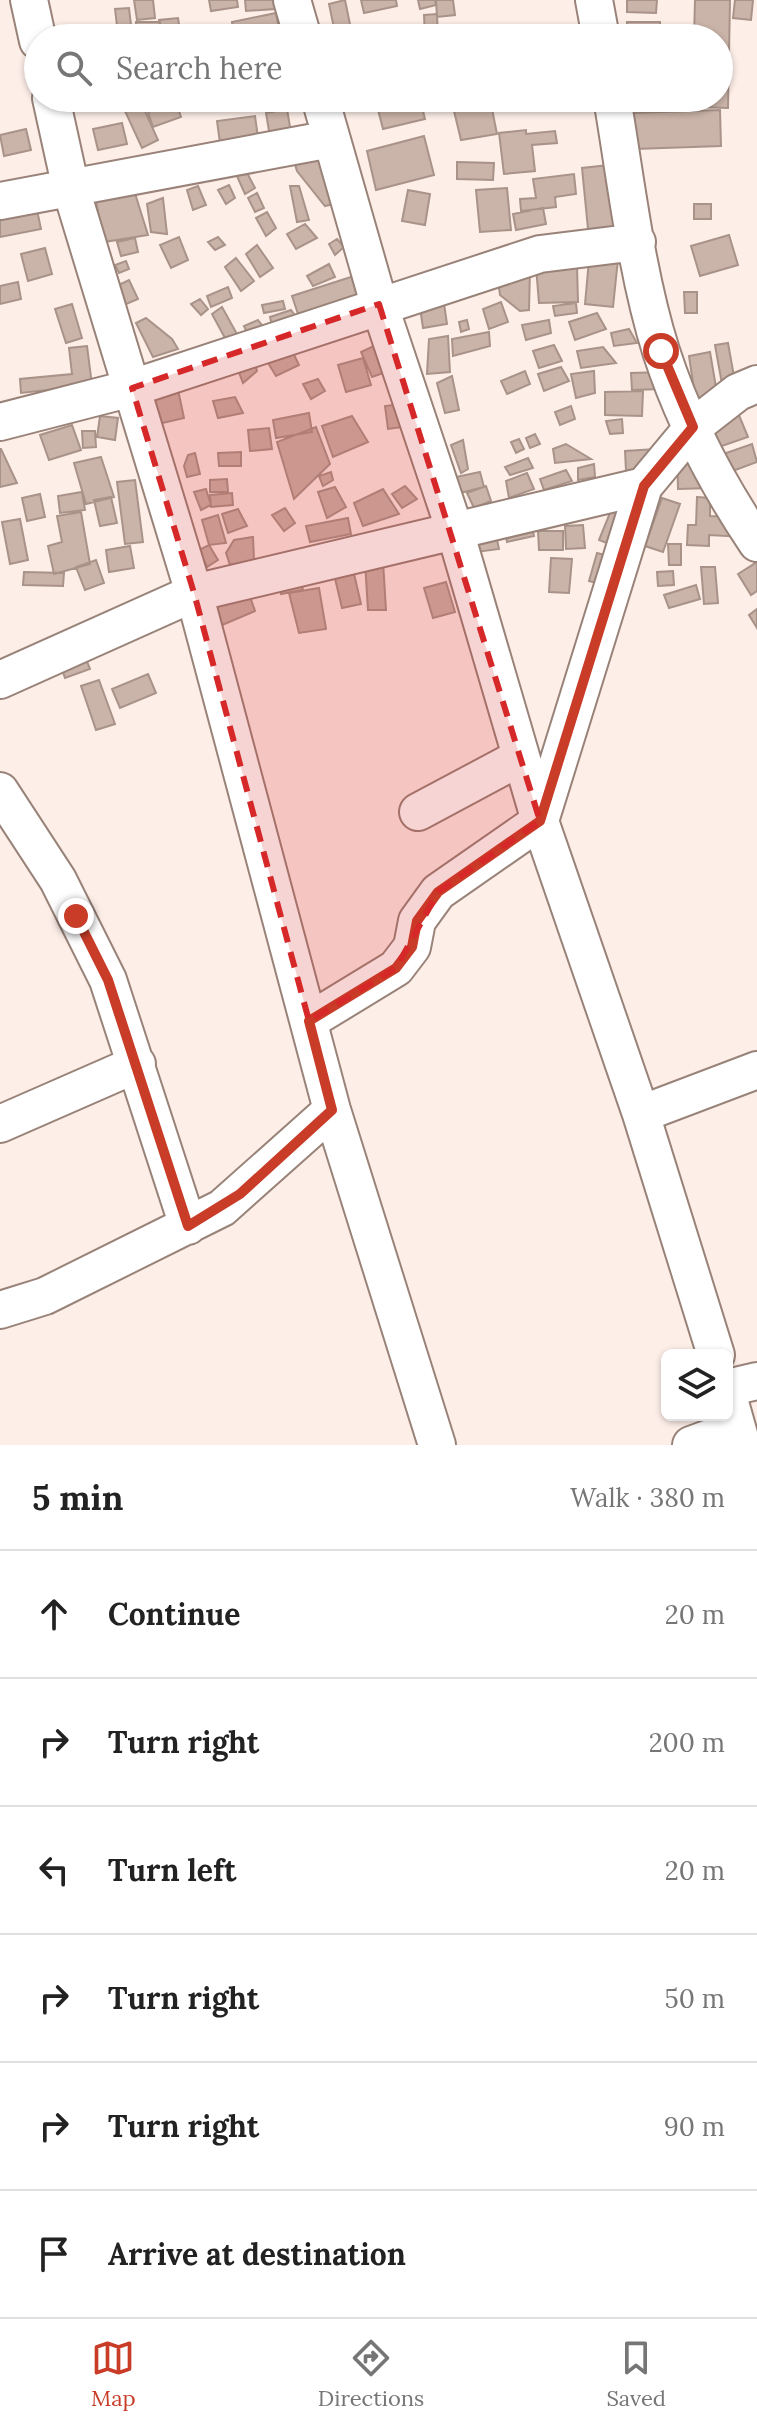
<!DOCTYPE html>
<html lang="en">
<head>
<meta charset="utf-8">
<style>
  :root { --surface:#fff; --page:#f6f6f6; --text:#222; --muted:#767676; --line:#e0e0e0; --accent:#c83c28 }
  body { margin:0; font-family:Lora,serif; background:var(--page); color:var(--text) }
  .controls { position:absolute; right:24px; bottom:24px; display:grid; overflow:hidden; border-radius:12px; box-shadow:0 2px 6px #0004 }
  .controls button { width:72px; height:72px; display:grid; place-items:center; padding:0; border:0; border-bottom:2px solid var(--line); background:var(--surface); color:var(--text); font:40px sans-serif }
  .stop { position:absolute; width:24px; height:24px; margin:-18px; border:6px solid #c83c28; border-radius:50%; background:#fff }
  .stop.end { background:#c83c28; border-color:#fff; box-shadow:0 2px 8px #0008 }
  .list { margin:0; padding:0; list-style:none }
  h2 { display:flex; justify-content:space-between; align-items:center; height:104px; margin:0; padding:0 32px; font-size:34px }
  h2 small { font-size:26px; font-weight:400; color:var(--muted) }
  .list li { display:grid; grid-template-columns:52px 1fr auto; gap:24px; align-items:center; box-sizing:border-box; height:128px; padding:0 32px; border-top:2px solid var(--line) }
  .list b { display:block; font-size:30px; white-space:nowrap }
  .list em { font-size:26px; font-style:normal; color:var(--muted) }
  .icon { flex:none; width:44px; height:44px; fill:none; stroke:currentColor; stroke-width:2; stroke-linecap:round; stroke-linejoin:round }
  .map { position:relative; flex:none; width:757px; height:1445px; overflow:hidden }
  .search { position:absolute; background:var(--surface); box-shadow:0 2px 6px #0004; left:24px; right:24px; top:24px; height:88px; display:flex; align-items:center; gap:20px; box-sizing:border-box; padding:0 28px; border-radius:44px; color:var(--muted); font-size:30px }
  .sheet { height:872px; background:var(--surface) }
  nav { display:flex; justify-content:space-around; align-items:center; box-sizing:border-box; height:112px; border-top:2px solid var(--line); background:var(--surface); font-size:22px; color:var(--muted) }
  nav a { display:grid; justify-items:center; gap:4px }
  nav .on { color:var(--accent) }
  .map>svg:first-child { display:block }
  .building { fill:#cab3a8; stroke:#a99389; stroke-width:2 }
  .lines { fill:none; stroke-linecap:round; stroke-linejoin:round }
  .minor-casing { stroke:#998379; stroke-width:40 }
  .minor { stroke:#fff; stroke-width:36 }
  .route { stroke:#c83c28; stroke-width:10 }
  .marked { fill:#d62828; fill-opacity:0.2; stroke:#d62828; stroke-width:6; stroke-dasharray:16 10; stroke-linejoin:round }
</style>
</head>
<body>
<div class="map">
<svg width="757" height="1445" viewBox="0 0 757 1445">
  <rect width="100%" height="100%" fill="#fdeee8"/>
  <path class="building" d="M134,0h19l2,18 -18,2z
    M209,0h28l1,7 -27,4z
    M245,0h29l1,9 -29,2z
    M345,0l6,29 -16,4 -6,-29z
    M361,0h35l1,6 -33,7z
    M418,0h17l1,5 -16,4z
    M436,0h17l2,15 -18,2z
    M627,0h30l-1,13 -29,-1z
    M695,0h35l-2,108 -35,-1v-9h26v-60h-25z
    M735,0h18l-2,20 -18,-2z
    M129,8l2,17 -14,1 -2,-17z
    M276,13l3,16 -45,9 -2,-16z
    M437,14l1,24h-13l-1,-23z
    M178,18l3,20h-19l-3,-18z
    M136,22h24l1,16h-24z
    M627,22h33l1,16h-34z
    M512,33l19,2v3h-20z
    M119,98h20l19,42 -16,8z
    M246,98h13v11h-13z
    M272,98h17v5l-15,3z
    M375,98h16l3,12 27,-7 4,16 -42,10z
    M449,98h40l-38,8z
    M629,98h33l1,5 -34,1z
    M176,102l5,15 -28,10 -5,-15z
    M491,104l6,30 -36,6 -7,-29z
    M287,109l4,24 -21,4 -4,-24z
    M720,110l1,36 -86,3 -1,-36z
    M255,116l3,22 -38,5 -3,-22z
    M122,123l5,21 -29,6 -5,-21z
    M26,129l5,21 -27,6 -4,-21z
    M526,130v4l29,-3 2,12 -25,2 3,26 -31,3 -5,-41z
    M424,136l10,39 -58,15 -9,-39z
    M322,153l19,49 -16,4 -28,-35 -4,-13z
    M457,162l37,1 -1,17 -36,-1z
    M627,163l7,71 -45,5 -7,-71z
    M245,169l10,19 -10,6 -9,-20z
    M574,174l2,20 -21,3 1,10 -35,4 -1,-12 16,-1 -3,-19z
    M229,185l6,13 -9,6 -8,-14z
    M198,186l8,19 -13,5 -6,-20z
    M290,186h9l10,34 -12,2z
    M133,187l15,48 -44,7 -10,-50z
    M507,188l4,42 -31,2 -4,-42z
    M408,190l22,4 -5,31 -23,-4z
    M257,193l7,15 -9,4 -7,-14z
    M163,198l4,36 -16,-2 -4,-28z
    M694,204h17v15h-17z
    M543,208l3,16 -30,6 -3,-16z
    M37,210l4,19 -41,8v-20z
    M267,212l9,16 -10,8 -10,-18z
    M305,224l12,14 -21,11 -9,-15z
    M729,235l9,30 -38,11 -9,-30z
    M179,237l9,23 -17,8 -11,-23z
    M218,237l7,8 -10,5 -7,-8z
    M135,238l3,14 -17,4 -4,-14z
    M337,239l7,8 -9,8 -6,-11z
    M257,245l16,23 -13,9 -14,-23z
    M45,248l7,26 -24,7 -7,-27z
    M236,258l18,23 -13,10 -16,-24z
    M618,259l-5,48 -28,-3 4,-44z
    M126,261l3,8 -10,4 -4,-8z
    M329,264l6,13 -22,9 -6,-10z
    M577,265l1,37 -39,1 -3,-36z
    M530,269l-1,41 -9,1 -20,-16 -3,-22z
    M357,275l7,21 -65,21 -7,-21z
    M129,280l9,19 -21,9 -9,-18z
    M18,282l3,17 -21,5v-18z
    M228,287l4,11 -21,9 -4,-11z
    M442,290l5,34 -24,4 -5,-34z
    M684,292h13v21h-12z
    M200,299l8,10 -7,6 -10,-11z
    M283,301l2,8 -21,4 -2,-8z
    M501,302l7,20 -19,7 -6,-20z
    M576,303l1,10 -22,3 -2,-10z
    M72,304l10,34 -16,5 -11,-34z
    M222,307l15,27 -11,6 -14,-26z
    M291,310l9,12 -27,8 -3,-13z
    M597,313l9,16 -31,11 -6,-18z
    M146,318l26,21 6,10 -25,8 -17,-34z
    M258,320l7,9 -17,6 -4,-9z
    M467,320l2,9 -8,3 -2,-10z
    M549,320l2,13 -25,7 -4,-15z
    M629,329l8,14 -23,3 -3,-13z
    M489,332l1,14 -37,10 -1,-17z
    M448,336l2,36 -23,2 2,-35z
    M288,342l11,23 -23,11 -14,-23z
    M728,343l7,39 -13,2 -7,-39z
    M378,344l14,26 -20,7 -11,-25z
    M554,345l8,16 -23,7 -6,-17z
    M87,346l5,39 -71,8 -1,-14 52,-5 -3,-26z
    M603,347l13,16 -35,5 -4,-17z
    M710,352l8,47 -22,4 -7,-47z
    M253,354l4,17 -14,12 -8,-21z
    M363,358l8,27 -25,7 -8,-27z
    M561,367l8,14 -25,10 -6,-17z
    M525,371l5,13 -23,10 -6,-13z
    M594,371l1,22 -19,5 -5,-24z
    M663,372v17l-31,1 -1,-17z
    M452,376l7,34 -14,3 -8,-30z
    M318,379l7,12 -14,8 -8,-15z
    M177,385l7,33 -26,6 -5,-16 4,-18z
    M643,391l-1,25 -37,-1v-23z
    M235,397l8,16 -25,5 -5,-17z
    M400,404l3,23 -15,2 -3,-23z
    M571,406l4,13 -15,6 -5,-13z
    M736,408l12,29 -29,10 -11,-29z
    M309,413l3,19 -36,6 -3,-18z
    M100,416l18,2 -3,22 -18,-3z
    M352,416l16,26 -35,15 -11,-31z
    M622,419l1,14 -13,1 -4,-13z
    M72,425l9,25 -32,10 -9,-25z
    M316,427l14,37 -36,35 -17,-57z
    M269,428l3,21 -22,2 -2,-21z
    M82,431h13l1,16 -13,1z
    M535,434l5,10 -10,4 -4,-10z
    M519,439l5,10 -8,4 -5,-11z
    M463,440l5,29 -7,4 -10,-28z
    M566,444l25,15 -36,4 -2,-14z
    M677,444l34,44 -33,1z
    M752,444l5,18 -27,10 -7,-18z
    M0,449h1l16,34 -17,4z
    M656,449l1,20 -31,2 -1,-20z
    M241,452v14h-22l-1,-13z
    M195,453l5,21 -13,3 -3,-11 4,-11z
    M101,457l13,40 -28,7 -12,-41z
    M528,458l5,10 -23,7 -5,-8z
    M594,464l1,13 -17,3v-12z
    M566,470l6,11 -28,9 -4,-11z
    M331,472l2,8 -10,6 -4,-10z
    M480,472l4,15 -24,6 -4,-16z
    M527,473l7,16 -25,9 -3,-17z
    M227,479l1,13h-18v-12z
    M135,480l8,62 -18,2 -8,-62z
    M405,486l12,13 -15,9 -10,-14z
    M486,486l5,15 -17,7 -7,-15z
    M335,487l11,20 -19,11 -9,-26z
    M206,489l5,16 -10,5 -7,-18z
    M383,489l16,25 -36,12 -9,-23z
    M82,492l3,18 -25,3 -2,-17z
    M232,493l1,12 -22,2 -1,-12z
    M40,494l5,23 -18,4 -5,-23z
    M111,497l6,26 -17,3 -6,-26z
    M697,497l13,1v18l34,1v20l-35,-2v11l-22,-1 1,-20h8z
    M662,498l18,6 -17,48 -18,-6z
    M614,503l20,7 -15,38 -20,-8z
    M285,508l10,15 -11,8 -12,-16z
    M238,509l9,17 -19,7 -6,-19z
    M81,512l9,52 -36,10 -6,-28 14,-4 -5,-26z
    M218,515l8,28 -17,2 -7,-25z
    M348,518l3,16 -41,8 -4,-16z
    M20,519l8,41 -18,4 -8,-42z
    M530,519l4,17 -27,6 -3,-17z
    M583,525l2,23 -19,1 -1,-23z
    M495,531l4,18 -30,4 -3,-16z
    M538,531h25v19h-24z
    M253,537l1,23 -24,5 -4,-12 8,-13z
    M668,544h13v21h-12z
    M209,545l9,15 -11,7 -8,-17z
    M130,546l4,22 -25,4 -3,-22z
    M597,553l19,5 -8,28 -19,-5z
    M551,558l21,1 -3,34 -20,-1z
    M96,560l8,23 -19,7 -9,-23z
    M383,561l3,49h-18l-3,-48z
    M757,562v29l-6,4 -13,-21z
    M352,565l9,39 -19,4 -9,-38z
    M701,567h14l3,36 -14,1z
    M299,571l4,19 -22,4 -4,-20z
    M673,571l1,14 -16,1 -1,-14z
    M24,572l40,1 -1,13 -40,-1z
    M446,582l9,30 -22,6 -9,-30z
    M696,585l4,14 -31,9 -5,-13z
    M247,588l8,23 -42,18 -10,-25z
    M319,588l7,41 -27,4 -10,-40z
    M757,609v19l-8,-13z
    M82,649l8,20 -25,9 -7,-20z
    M148,674l8,19 -36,15 -8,-19z
    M99,680l16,44 -19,6 -15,-44z"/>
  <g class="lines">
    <defs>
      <path id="minor" d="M29,0l9,41
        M292,0l11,38
        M594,0l7,38
        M51,98l20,91 123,404 138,517 105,335
        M320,98l59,206 76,227 85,290 101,293 75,241
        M612,98c14,82 24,174 49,253 22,68 57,134 96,192
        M0,201l331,-62
        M0,422l132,-34 408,-134 97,-12
        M0,680l194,-87 450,-107
        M0,791l58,89 50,100 80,246
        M418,812l103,-55
        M309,1021l87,-53 16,-21 5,-26 21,-29 102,-71 104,-335 49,-59 45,-35 19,-8
        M641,1114l116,-44
        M0,1124l137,-60
        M0,1310l45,-14 177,-88 110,-98
        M727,1388l30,-7
        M727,1392l15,53
        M691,1445l46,-17"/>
    </defs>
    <use href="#minor" class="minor-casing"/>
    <use href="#minor" class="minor"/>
  </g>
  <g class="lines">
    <path class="route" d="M76,916l32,64 80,246 52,-32 92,-84 -23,-89 87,-53 16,-21 5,-26 21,-29 102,-71 104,-335 49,-59 -32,-76"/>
  </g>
  <path class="marked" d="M379,304l161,517 -102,71 -42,76 -87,53 -115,-428 -62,-205z"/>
</svg>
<div class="controls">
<button><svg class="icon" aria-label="layers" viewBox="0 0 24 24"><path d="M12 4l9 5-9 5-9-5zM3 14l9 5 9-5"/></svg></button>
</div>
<div class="stop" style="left:661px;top:351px"></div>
<div class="stop end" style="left:76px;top:916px"></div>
<div class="search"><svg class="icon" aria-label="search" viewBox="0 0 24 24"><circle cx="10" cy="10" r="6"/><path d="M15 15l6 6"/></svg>Search here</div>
</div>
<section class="sheet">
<h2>5 min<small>Walk · 380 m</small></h2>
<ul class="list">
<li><svg class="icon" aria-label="ahead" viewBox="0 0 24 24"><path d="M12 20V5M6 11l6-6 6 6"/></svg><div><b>Continue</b></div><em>20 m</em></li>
<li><svg class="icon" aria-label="right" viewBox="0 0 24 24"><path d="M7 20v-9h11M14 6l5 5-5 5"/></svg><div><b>Turn right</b></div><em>200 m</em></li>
<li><svg class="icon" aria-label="left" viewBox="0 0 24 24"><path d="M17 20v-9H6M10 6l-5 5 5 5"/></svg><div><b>Turn left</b></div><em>20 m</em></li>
<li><svg class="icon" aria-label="right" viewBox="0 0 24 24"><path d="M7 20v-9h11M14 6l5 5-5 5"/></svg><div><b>Turn right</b></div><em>50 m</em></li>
<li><svg class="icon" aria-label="right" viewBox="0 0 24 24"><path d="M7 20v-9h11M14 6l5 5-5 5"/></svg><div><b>Turn right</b></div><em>90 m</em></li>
<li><svg class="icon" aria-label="arrive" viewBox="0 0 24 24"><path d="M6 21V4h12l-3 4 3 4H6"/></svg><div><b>Arrive at destination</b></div></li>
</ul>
</section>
<nav>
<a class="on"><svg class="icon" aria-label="map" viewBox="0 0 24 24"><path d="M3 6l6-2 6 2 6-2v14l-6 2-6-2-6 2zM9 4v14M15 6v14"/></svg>Map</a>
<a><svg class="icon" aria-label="directions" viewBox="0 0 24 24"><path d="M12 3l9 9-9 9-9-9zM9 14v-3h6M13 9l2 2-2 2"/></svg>Directions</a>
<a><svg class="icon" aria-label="saved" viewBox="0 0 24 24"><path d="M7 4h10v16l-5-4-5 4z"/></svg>Saved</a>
</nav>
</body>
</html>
